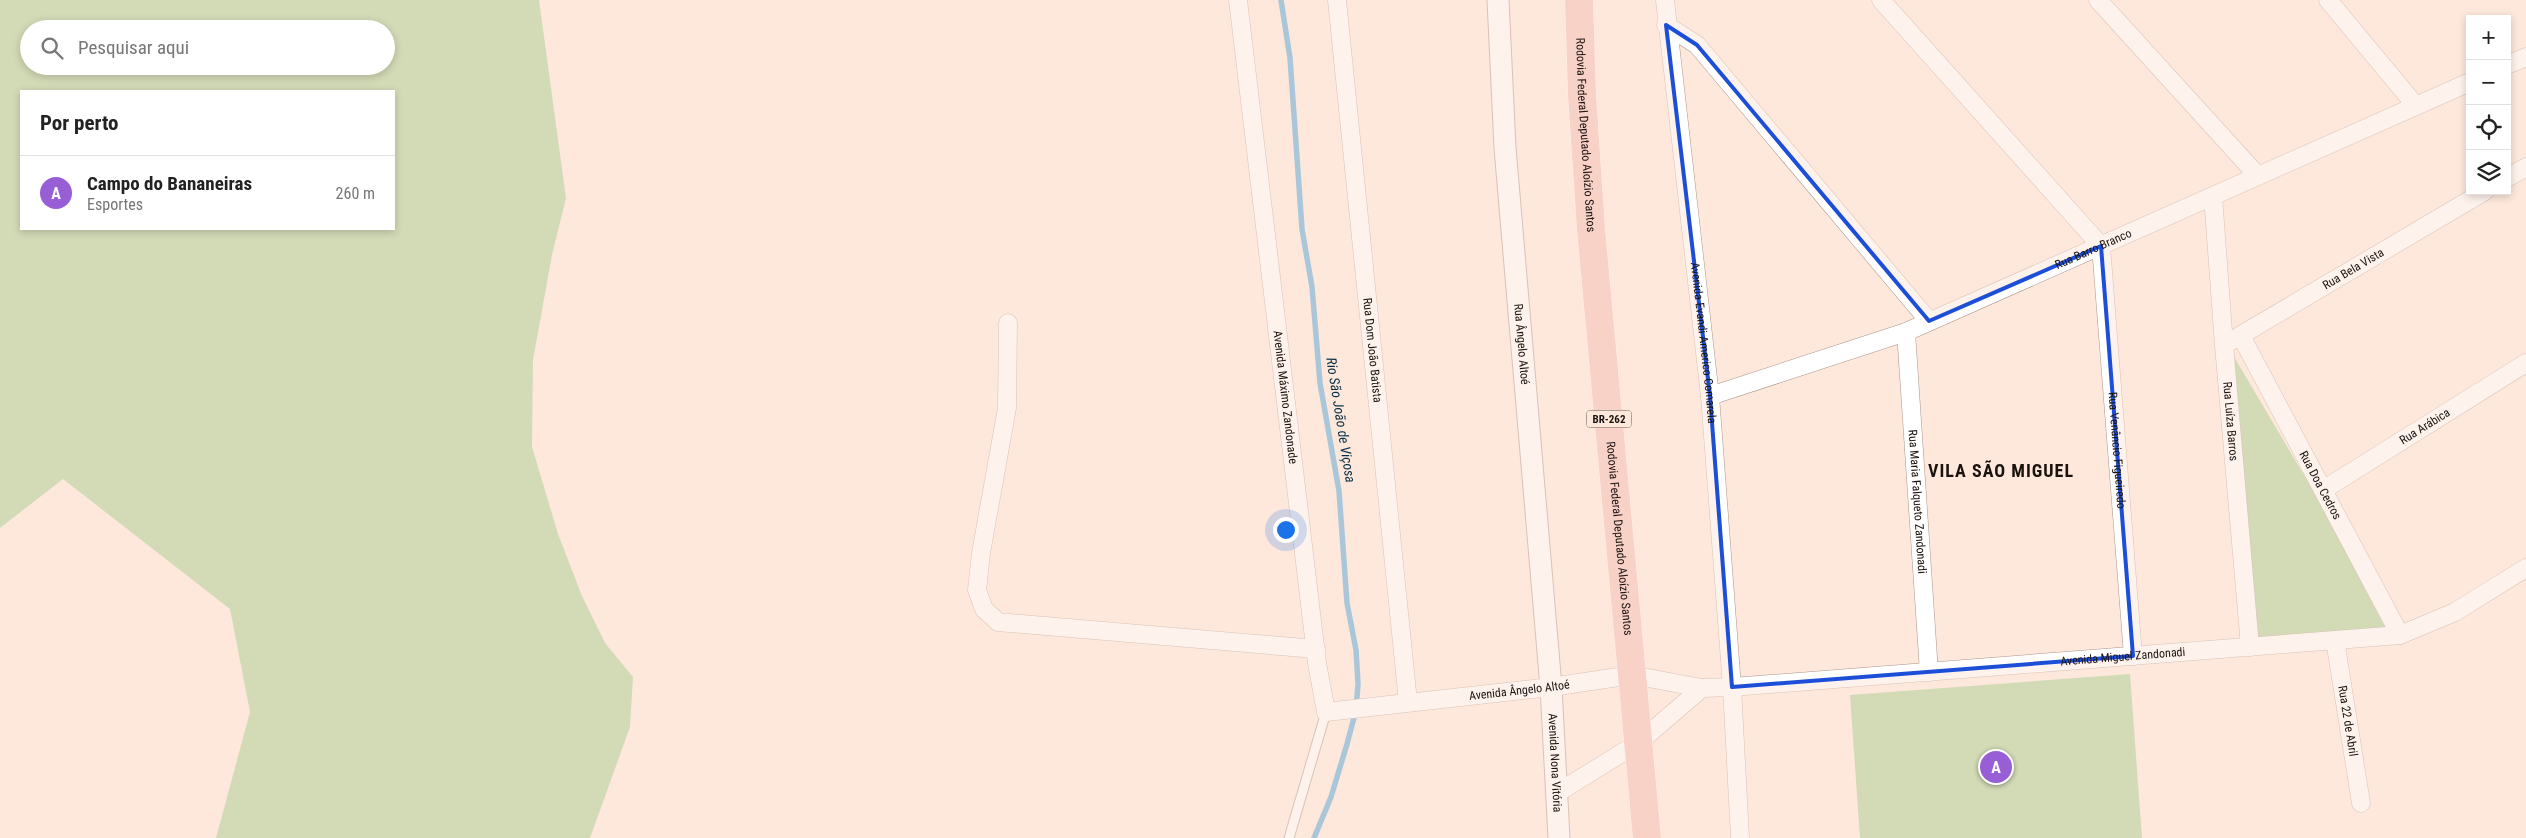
<!DOCTYPE html>
<html lang="pt">
<head>
<meta charset="utf-8">
<style>
  :root { --surface:#fff; --page:#f6f6f6; --text:#222; --muted:#767676; --line:#e0e0e0; --accent:#975ed6 }
  body { margin:0; font-family:"Roboto Condensed",sans-serif; background:var(--page); color:var(--text) }
  .controls { position:absolute; right:15px; top:15px; display:grid; overflow:hidden; border-radius:0px; box-shadow:0 2px 8px #0003 }
  .controls button { width:45px; height:45px; display:grid; place-items:center; padding:0; border:0; border-bottom:1px solid var(--line); background:var(--surface); color:var(--text); font:25px sans-serif }
  .you { position:absolute; left:1285px; top:529px; width:18px; height:18px; margin:-12px; border:4px solid #fff; border-radius:50%; background:#1a73e8; box-shadow:0 0 0 8px #1a73e833 }
  .badge { display:grid; place-items:center; width:32px; height:32px; border-radius:50%; background:var(--accent); color:#fff; font-size:16px; font-weight:700 }
  .pin { position:absolute; translate:-50% -50%; border:2px solid #fff; box-shadow:0 1px 5px #0006 }
  .list { margin:0; padding:0; list-style:none }
  h2 { display:flex; justify-content:space-between; align-items:center; height:65px; margin:0; padding:0 20px; font-size:21px }
  h2 small { font-size:16px; font-weight:400; color:var(--muted) }
  .list li { display:grid; grid-template-columns:32px 1fr auto; gap:15px; align-items:center; box-sizing:border-box; height:75px; padding:0 20px; border-top:1px solid var(--line) }
  .list b { display:block; font-size:19px; white-space:nowrap }
  .list p { margin:0; font-size:16px; white-space:nowrap; color:var(--muted) }
  .list em { font-size:16px; font-style:normal; color:var(--muted) }
  .icon { flex:none; width:28px; height:28px; fill:none; stroke:currentColor; stroke-width:2; stroke-linecap:round; stroke-linejoin:round }
  .map { position:relative; flex:none; width:2526px; height:838px; overflow:hidden }
  .search { position:absolute; background:var(--surface); box-shadow:0 2px 8px #0003; left:20px; top:20px; width:375px; height:55px; display:flex; align-items:center; gap:12px; box-sizing:border-box; padding:0 18px; border-radius:28px; color:var(--muted); font-size:19px }
  .panel { position:absolute; background:var(--surface); box-shadow:0 2px 8px #0003; left:20px; top:90px; width:375px; height:140px; border-radius:0px }
  .map>svg:first-child { display:block }
  .green { fill:#9fcb87; fill-rule:evenodd }
  .lines { fill:none; stroke-linecap:round; stroke-linejoin:round }
  .stream { stroke:#45a1d7; stroke-width:5.5 }
  .service-casing { stroke:#aa968b; stroke-width:11 }
  .minor-casing { stroke:#aa968b; stroke-width:19 }
  .tertiary-casing { stroke:#aa968b; stroke-width:23 }
  .trunk-casing { stroke:#fff; stroke-width:29 }
  .service { stroke:#fff; stroke-width:9 }
  .minor { stroke:#fff; stroke-width:18 }
  .tertiary { stroke:#fff; stroke-width:21 }
  .trunk { stroke:#f2b7ae; stroke-width:28 }
  .marked { fill:none; stroke:#1d4ed8; stroke-width:4; stroke-linejoin:round }
  .labels { text-anchor:middle; stroke-width:4; stroke-linejoin:round; paint-order:stroke }
  .shield { fill:#fee8dc; stroke:#5e524c; stroke-width:1 }
  .shield-label { font-size:11px; font-weight:bold; fill:#1a120e }
  .street-label { font-size:12px; fill:#1a120e; stroke:#fee8dc }
  .water-label { font-size:14px; font-style:italic; fill:#073046; stroke:#fee8dc }
  .district-label { font-size:18px; font-weight:bold; letter-spacing:1px; fill:#1a120e; stroke:#fee8dc }
</style>
</head>
<body>
<div class="map">
<svg width="2526" height="838" viewBox="0 0 2526 838">
  <rect width="100%" height="100%" fill="#fee8dc"/>
  <path class="green" d="M0,0h539l27,198 -14,57 -19,105 -1,87 26,87 24,62 23,47 28,34 -3,50 -40,111h-374l34,-126 -20,-103 -167,-130 -63,49zM29,29h357v37h-357zM21,91h373v138h-373z
    M2227,345l171,289 -146,11z
    M2130,674l12,164h-282l-10,-143z"/>
  <g class="lines">
    <path class="stream" d="M1281,0l9,58 12,171 10,58 8,96 19,108 8,112 9,47 2,34 -2,26 -9,34 -16,53 -17,41"/>
    <defs>
      <path id="service" d="M1289,838l37,-126"/>
      <g id="minor">
        <path id="s1" d="M1238,0l79,663 9,49 225,-25 81,-12 70,13 30,-1 668,-52 55,-23 71,-44"/>
        <path id="s2" d="M1337,0l71,702"/>
        <path id="s3" d="M1665,0l45,396 22,291 8,151"/>
        <path id="s4" d="M1881,0l220,246 32,410"/>
        <path d="M2098,0l160,176"/>
        <path d="M2328,0l88,106"/>
        <path d="M1666,25l31,20 232,276"/>
        <path d="M2507,65l19,-8"/>
        <path d="M2507,178l19,-11"/>
        <path id="s5" d="M2213,196l11,149 26,302"/>
        <path d="M1008,323l-1,85 -26,145 -4,37 7,19 14,13 318,27"/>
        <path id="s6" d="M1906,332l23,340"/>
        <path id="s7" d="M2241,336l159,299"/>
        <path id="s8" d="M2231,341l254,-150"/>
        <path id="s9" d="M1710,396l196,-64 564,-250"/>
        <path id="s10" d="M2323,490l203,-127"/>
        <path id="s11" d="M2335,640l26,163"/>
        <path d="M1557,793l81,-50 64,-55"/>
      </g>
      <g id="tertiary">
        <path id="s12" d="M1498,0l7,148 46,539 8,151"/>
      </g>
      <g id="trunk">
        <path id="s13" d="M1579,0l3,95 9,134 56,609"/>
      </g>
    </defs>
    <use href="#service" class="service-casing"/>
    <use href="#minor" class="minor-casing"/>
    <use href="#tertiary" class="tertiary-casing"/>
    <use href="#trunk" class="trunk-casing"/>
    <use href="#service" class="service"/>
    <use href="#minor" class="minor"/>
    <use href="#tertiary" class="tertiary"/>
    <use href="#trunk" class="trunk"/>
  </g>
  <path d="M0 0H2526V838H0ZM1666,25l31,20 232,276 172,-75 32,410 -401,31 -22,-291z" fill="#fee8dc" fill-opacity=".55" fill-rule="evenodd"/>
  <path class="marked" d="M1666,25l31,20 232,276 172,-75 32,410 -401,31 -22,-291z"/>
  <g class="labels">
    <rect class="shield" x="1586.5" y="410.5" width="45" height="17" rx="4"/>
    <g class="shield-label">
      <text x="1609" y="423">BR-262</text>
    </g>
    <g class="street-label">
      <text dy="4" stroke="none"><textPath href="#s13" startOffset="135">Rodovia Federal Deputado Aloízio Santos</textPath></text>
      <text dy="4" stroke="none"><textPath href="#s9" startOffset="411">Rua Barro Branco</textPath></text>
      <text dy="4" stroke="none"><textPath href="#s8" startOffset="142">Rua Bela Vista</textPath></text>
      <text dy="4" stroke="none"><textPath href="#s3" startOffset="345">Avenida Evandi Americo Comarela</textPath></text>
      <text dy="4" stroke="none"><textPath href="#s12" startOffset="345">Rua Ângelo Altoé</textPath></text>
      <text dy="4" stroke="none"><textPath href="#s2" startOffset="352">Rua Dom João Batista</textPath></text>
      <text dy="4" stroke="none"><textPath href="#s1" startOffset="400">Avenida Máximo Zandonade</textPath></text>
      <text dy="4" stroke="none"><textPath href="#s5" startOffset="226">Rua Luíza Barros</textPath></text>
      <text dy="4" stroke="none"><textPath href="#s10" startOffset="120">Rua Arábica</textPath></text>
      <text dy="4" stroke="none"><textPath href="#s4" startOffset="535">Rua Venâncio Figueiredo</textPath></text>
      <text dy="4" stroke="none"><textPath href="#s7" startOffset="169">Rua Doa Cedros</textPath></text>
      <text dy="4" stroke="none"><textPath href="#s6" startOffset="170">Rua Maria Falqueto Zandonadi</textPath></text>
      <text dy="4" stroke="none"><textPath href="#s13" startOffset="540">Rodovia Federal Deputado Aloízio Santos</textPath></text>
      <text dy="4" stroke="none"><textPath href="#s1" startOffset="1519">Avenida Miguel Zandonadi</textPath></text>
      <text dy="4" stroke="none"><textPath href="#s1" startOffset="912">Avenida Ângelo Altoé</textPath></text>
      <text dy="4" stroke="none"><textPath href="#s11" startOffset="82">Rua 22 de Abril</textPath></text>
      <text dy="4" stroke="none"><textPath href="#s12" startOffset="765">Avenida Nona Vitória</textPath></text>
    </g>
    <g class="water-label">
      <text transform="translate(1341 420) rotate(81)" y="5">Rio São João de Viçosa</text>
    </g>
    <g class="district-label">
      <text x="2001" y="477">VILA SÃO MIGUEL</text>
    </g>
  </g>
</svg>
<div class="controls">
<button>+</button>
<button>−</button>
<button><svg class="icon" aria-label="locate" viewBox="0 0 24 24"><circle cx="12" cy="12" r="6"/><path d="M12 2v4M12 18v4M2 12h4M18 12h4"/></svg></button>
<button><svg class="icon" aria-label="layers" viewBox="0 0 24 24"><path d="M12 4l9 5-9 5-9-5zM3 14l9 5 9-5"/></svg></button>
</div>
<div class="you"></div>
<div class="pin badge" style="left:1996px;top:767px">A</div>
<div class="search"><svg class="icon" aria-label="search" viewBox="0 0 24 24"><circle cx="10" cy="10" r="6"/><path d="M15 15l6 6"/></svg>Pesquisar aqui</div>
<section class="panel">
<h2>Por perto<small></small></h2>
<ul class="list">
<li><span class="badge">A</span><div><b>Campo do Bananeiras</b><p>Esportes</p></div><em>260 m</em></li>
</ul>
</section>
</div>
</body>
</html>
